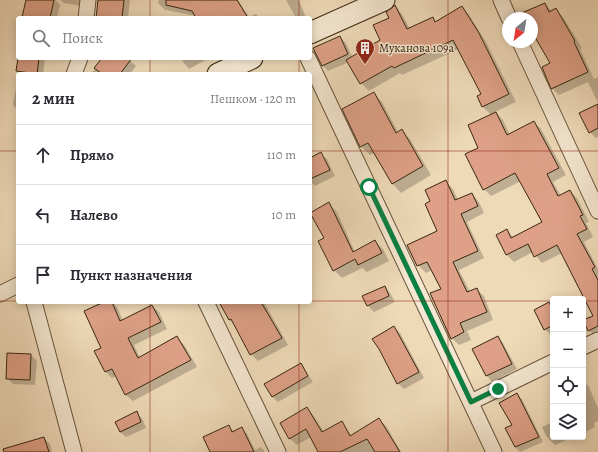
<!DOCTYPE html>
<html lang="ru">
<head>
<meta charset="utf-8">
<style>
  :root { --surface:#fff; --page:#f2f2f3; --text:#2b2b33; --muted:#7c7c81; --line:#e1e1e2 }
  body { margin:0; font-family:Alegreya,serif; background:var(--page); color:var(--text) }
  .controls { position:absolute; right:12px; bottom:12px; display:grid; overflow:hidden; border-radius:4px; box-shadow:0 2px 10px #0003 }
  .controls button { width:36px; height:36px; display:grid; place-items:center; padding:0; border:0; border-bottom:1px solid var(--line); background:var(--surface); color:var(--text); font:20px sans-serif }
  .compass { position:absolute; left:502px; top:12px; width:36px; height:36px; border-radius:50%; background:var(--surface); box-shadow:0 2px 10px #0003; rotate:210deg }
  .stop { position:absolute; width:12px; height:12px; margin:-9px; border:3px solid #0b8043; border-radius:50%; background:#fff }
  .stop.end { background:#0b8043; border-color:#fff; box-shadow:0 1px 4px #0008 }
  .list { margin:0; padding:0; list-style:none }
  h2 { display:flex; justify-content:space-between; align-items:center; height:52px; margin:0; padding:0 16px; font-size:17px }
  h2 small { font-size:13px; font-weight:400; color:var(--muted) }
  .list li { display:grid; grid-template-columns:26px 1fr auto; gap:12px; align-items:center; box-sizing:border-box; height:60px; padding:0 16px; border-top:1px solid var(--line) }
  .list b { display:block; font-size:15px; white-space:nowrap }
  .list em { font-size:13px; font-style:normal; color:var(--muted) }
  .icon { flex:none; width:22px; height:22px; fill:none; stroke:currentColor; stroke-width:2; stroke-linecap:round; stroke-linejoin:round }
  .map { position:relative; flex:none; width:598px; height:452px; overflow:hidden }
  .search { position:absolute; background:var(--surface); box-shadow:0 2px 10px #0003; left:16px; top:16px; width:296px; height:44px; display:flex; align-items:center; gap:10px; box-sizing:border-box; padding:0 14px; border-radius:4px; color:var(--muted); font-size:15px }
  .panel { position:absolute; background:var(--surface); box-shadow:0 2px 10px #0003; left:16px; top:72px; width:296px; height:232px; border-radius:4px }
  .map>svg:first-child { display:block }
  .shadow { fill:#0003 }
  .building { fill:#dea187; stroke:#382710 }
  .lines { fill:none; stroke-linecap:round; stroke-linejoin:round }
  .street-casing { stroke:#66543a; stroke-width:17 }
  .secondary-casing { stroke:#382710; stroke-width:23 }
  .street { stroke:#f5e7d1; stroke-width:15 }
  .secondary { stroke:#f5e7d1; stroke-width:21 }
  .route { stroke:#0b8043; stroke-width:5 }
  .grid { fill:none; stroke:#8f2418; stroke-width:1; stroke-opacity:0.55 }
  .labels { text-anchor:middle; stroke-width:3; stroke-linejoin:round; paint-order:stroke }
  .poi-label { font-size:12px; fill:#382710; stroke:#f5e7d1; text-anchor:start }
</style>
</head>
<body>
<div class="map">
<svg width="598" height="452" viewBox="0 0 598 452">
  <rect width="100%" height="100%" fill="#efdab8"/>
  <filter id="stains"><feTurbulence type="fractalNoise" baseFrequency=".005" numOctaves="4"/><feColorMatrix values="0 0 0 0 .2 0 0 0 0 .09 0 0 0 0 .02 0 0 0 .5 -.17"/></filter>
  <radialGradient id="worn" r=".72"><stop offset=".6" stop-color="#630" stop-opacity="0"/><stop offset="1" stop-color="#630" stop-opacity=".3"/></radialGradient>
  <path class="shadow" d="M27,0h28l5,5 -3,13h-32l-2,-2z
    M61,0h22l-1,6 -18,-3z
    M99,0h31l-2,18h-31z
    M159,0h79l11,17 7,-3 4,4h-63l-1,-2 -31,-6 -7,-7z
    M286,0h13l7,18h-10z
    M545,4l7,7 4,-1 7,7 19,31 -2,1 14,30 4,-2v26l-10,-21 -29,13 -7,-7v-25l-20,-36v-9h-5z
    M395,6l7,8 8,15 22,-11 4,4 26,-15 7,8 17,27 30,60 -21,10 8,8 7,15 24,-13 7,7 25,46 -13,7 8,14 9,-5 7,7 12,24 -3,1 7,14 -9,5 14,27v68l-2,1 -7,-8 5,-14 -32,-63 -20,10 -9,-11 -19,10 -7,-7 -10,-19 9,-6 8,8 29,-16 -22,-41 -30,15 -7,-7 -4,-41 11,-33 -8,-8 -5,-10 5,-2 -24,-46 -57,26 -2,-2 -31,18 -8,-8 -12,-21 -21,9 -6,-6 18,-28 6,6 6,14 30,-16z
    M19,58h26l-2,16h-25z
    M104,58h23l9,8 -6,8h-39z
    M180,58h29l-20,11z
    M18,76v34l-5,-5z
    M374,94l8,8 16,30 3,-2 9,9 21,36 -30,18 -8,-9 -19,-31 -4,2 -9,-9 -18,-36z
    M598,105v32l-2,1 -6,-6z
    M321,154l6,5 8,17 -20,10 -5,-5v-22z
    M446,182l7,7 5,11 14,-6 7,8 5,11 -17,9 17,36 -25,12 11,22 6,-3 8,7 9,24 -26,11 4,9 -12,5 -7,-7 -10,-49 -10,-19 -6,3 -8,-8 20,-33 -6,-30z
    M329,204l8,8 18,40 20,-11 8,8 6,12 -22,11 -5,-4 -20,10 -8,-8 -15,-28 6,-3z
    M385,287l5,6 5,9 -21,10 -6,-6 -4,-9z
    M106,302h6l5,5 6,14 29,-15 7,6 8,17 -33,16 6,13 38,-19 7,7 12,21 -64,34 -7,-6 -10,-19 -4,2 -6,-6 -4,-23z
    M220,302h44l24,43 -30,16 -7,-7 -15,-28 -7,-6z
    M548,304l5,4v26l-2,1 -6,-6z
    M394,327l6,6 24,45 -20,11 -6,-6z
    M498,337l5,6 14,26 -25,13 -5,-6z
    M31,355l6,6 -2,24 -22,-1 -6,-6z
    M301,364l12,18 -35,20 -6,-6z
    M583,381l6,6 9,21v13l-4,2 1,4 -12,6z
    M517,394l5,5 21,43 -23,10 -5,-5 -2,-22z
    M307,408l6,7 11,17 18,-9 10,13 27,-16 7,6 15,26h-82l-8,-15 -14,8 -7,-6 -9,-15z
    M136,413l6,5 4,10 -20,9 -6,-5z
    M553,422v15h20l-18,8 -9,-9 -4,-9z
    M228,426l6,6 7,-4 6,6 8,16 6,-3 4,5h-54z
    M44,438l6,6 2,8h-28z"/>
  <path class="building" d="M26,0h28l-4,18 -28,-1z
    M98,0h26l-2,18h-26z
    M166,0h71l11,18h-52l-4,-7 -26,-6z
    M545,3l4,9 7,-4 19,33 -1,1 14,30 -37,17 -9,-22 8,-4 -18,-31v-14h-14l-1,-3z
    M395,5l12,24 26,-12 2,5 27,-16 17,27 30,61 -27,13 -5,-11 4,-2 -28,-54 -59,28 -2,-2 -32,18 -14,-24 34,-20 -7,-15 16,-7 -3,-6z
    M340,36l8,18 -26,12 -9,-18z
    M18,58h21l-2,16 -21,-3z
    M102,58h30l-12,16h-18l-8,-6z
    M374,92l22,41 6,-4 21,37 -31,18 -24,-41 -8,4 -18,-38z
    M598,104v24l-9,5 -10,-20z
    M496,112l11,23 27,-14 25,47 -12,6 11,22 12,-6 13,25 -3,1 7,13 -10,5 18,33 -3,2 6,11v46l-10,5 -5,-11 10,-4 -36,-71 -23,12 -6,-13 -22,11 -10,-20 11,-6 4,9 31,-16 -27,-49 -32,17 -18,-36 13,-6 -10,-23z
    M321,152l9,18 -20,9v-21z
    M446,180l9,20 17,-7 6,13 -17,8 17,37 -25,11 14,30 10,-4 10,24 -27,11 4,9 -13,7 -21,-46 11,-4 -14,-27 -10,4 -10,-21 30,-14 -12,-27 5,-3 -5,-11z
    M329,202l24,50 22,-12 7,13 -24,12 -3,-6 -22,12 -15,-30 6,-3 -14,-25z
    M385,286l4,10 -22,10 -5,-10z
    M104,302h8l8,19 32,-16 9,17 -33,16 10,20 39,-22 14,24 -66,35 -13,-26 -7,3 -11,-21 7,-3 -17,-37z
    M219,302h42l21,36 -32,17 -19,-36 -2,1z
    M549,302l4,9v14l-9,5 -10,-20z
    M394,326l25,46 -22,12 -18,-35 -7,-10z
    M498,336l14,28 -26,12 -14,-27z
    M7,353l24,1 -1,26 -24,-1z
    M301,363l7,13 -36,21 -8,-13z
    M517,393l22,44 -24,10 -10,-19 7,-3 -13,-22z
    M307,407l15,25 20,-11 8,15 29,-18 21,34h-25l-8,-13 -27,13h-22l-12,-23 -17,10 -9,-16z
    M137,411l4,11 -21,10 -5,-10z
    M229,425l3,7 10,-5 12,25h-44l-7,-15z
    M44,437l5,15h-45l-1,-3z"/>
  <g class="lines">
    <defs>
      <path id="street" d="M501,0l8,18
        M86,18l2,-18
        M520,42l78,169
        M308,58l186,394
        M74,74l6,-16
        M0,294l18,-9
        M34,302l40,150
        M206,302l72,150
        M583,347l15,-7
        M471,402l82,-40"/>
      <path id="secondary" d="M310,33l74,-33
        M218,74l34,-16"/>
    </defs>
    <use href="#street" class="street-casing"/>
    <use href="#secondary" class="secondary-casing"/>
    <use href="#street" class="street"/>
    <use href="#secondary" class="secondary"/>
  </g>
  <g class="lines">
    <path class="route" d="M369,187l102,215 27,-13"/>
  </g>
  <path class="grid" d="M150,0v18M299,0v18M448,0v452M150,58v16M299,58v16M0,151h18M310,151h288M0,301h18M310,301h243M583,301h15M150,302v150M299,302v150"/>
  <defs>
    <symbol id="building-pin" viewBox="-11 -11 22 30"><path d="M0 17L-7.5 6A9.5 9.5 0 1 1 7.5 6Z" fill="#8f2418" stroke="#f5e7d1"/><path d="M-4-6H4V6H1V3H-1V6H-4ZM-2.5-4.3h1.7v1.8h-1.7ZM.8-4.3h1.7v1.8H.8ZM-2.5-1h1.7V.8h-1.7ZM.8-1h1.7V.8H.8Z" fill="#fff"/></symbol>
  </defs>
  <g fill-rule="evenodd">
    <use href="#building-pin" x="354" y="37" width="22" height="30"/>
  </g>
  <g class="labels">
    <g class="poi-label">
      <text x="379" y="52">Муканова 109а</text>
    </g>
  </g>
  <rect width="100%" height="100%" filter="url(#stains)"/>
  <rect width="100%" height="100%" fill="url(#worn)"/>
</svg>
<div class="controls">
<button>+</button>
<button>−</button>
<button><svg class="icon" aria-label="locate" viewBox="0 0 24 24"><circle cx="12" cy="12" r="6"/><path d="M12 2v4M12 18v4M2 12h4M18 12h4"/></svg></button>
<button><svg class="icon" aria-label="layers" viewBox="0 0 24 24"><path d="M12 4l9 5-9 5-9-5zM3 14l9 5 9-5"/></svg></button>
</div>
<svg class="compass" viewBox="-18 -18 36 36"><path d="M0-13l5 13h-10z" fill="#e53935"/><path d="M0 13l5-13h-10z" fill="#7c7c81"/></svg>
<div class="stop" style="left:369px;top:187px"></div>
<div class="stop end" style="left:498px;top:389px"></div>
<div class="search"><svg class="icon" aria-label="search" viewBox="0 0 24 24"><circle cx="10" cy="10" r="6"/><path d="M15 15l6 6"/></svg>Поиск</div>
<section class="panel">
<h2>2 мин<small>Пешком · 120 m</small></h2>
<ul class="list">
<li><svg class="icon" aria-label="ahead" viewBox="0 0 24 24"><path d="M12 20V5M6 11l6-6 6 6"/></svg><div><b>Прямо</b></div><em>110 m</em></li>
<li><svg class="icon" aria-label="left" viewBox="0 0 24 24"><path d="M17 20v-9H6M10 6l-5 5 5 5"/></svg><div><b>Налево</b></div><em>10 m</em></li>
<li><svg class="icon" aria-label="arrive" viewBox="0 0 24 24"><path d="M6 21V4h12l-3 4 3 4H6"/></svg><div><b>Пункт назначения</b></div></li>
</ul>
</section>
</div>
</body>
</html>
